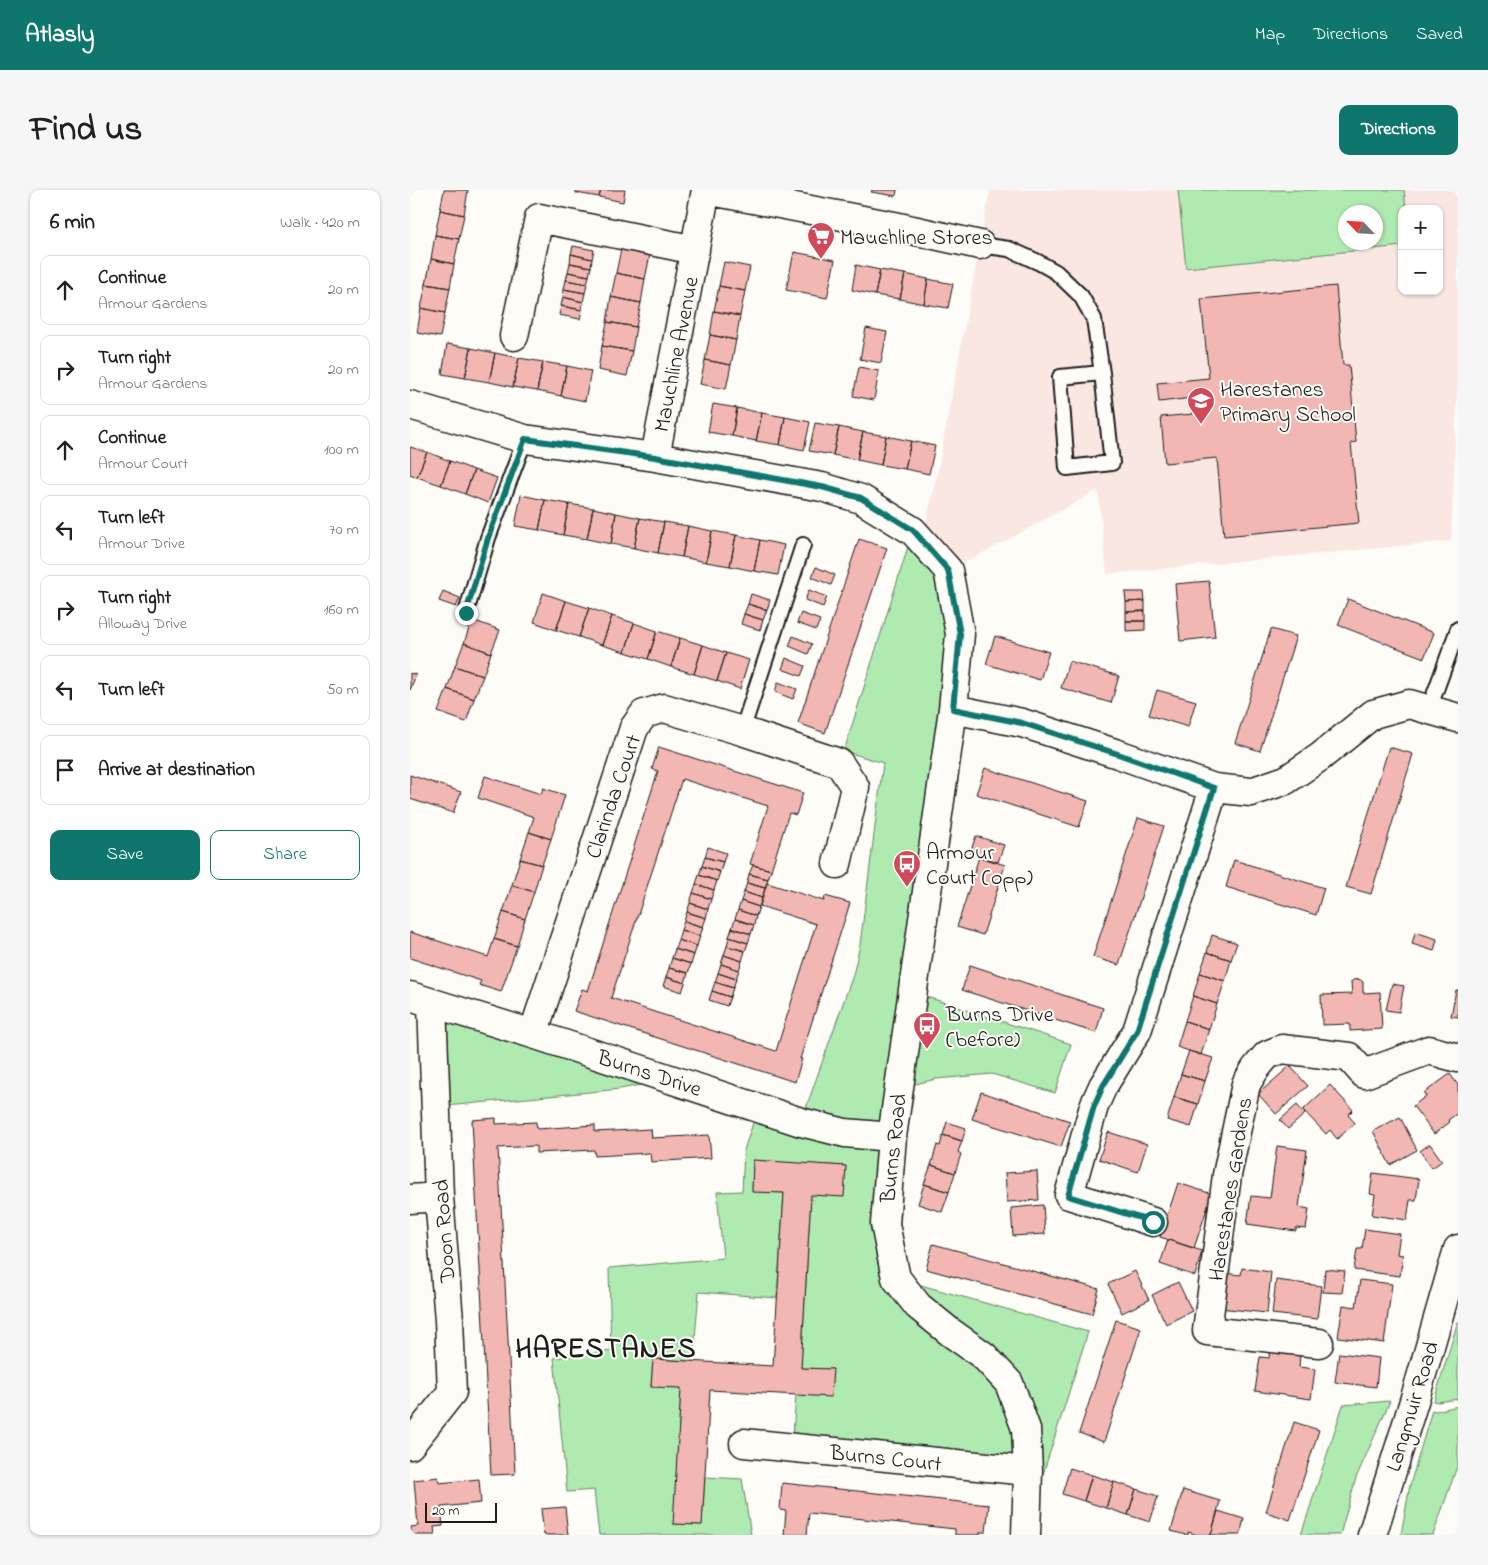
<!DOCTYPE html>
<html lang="en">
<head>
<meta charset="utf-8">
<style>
  :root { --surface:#fff; --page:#f6f6f6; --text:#202124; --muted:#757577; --line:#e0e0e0; --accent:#0f766e }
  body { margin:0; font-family:"Indie Flower",sans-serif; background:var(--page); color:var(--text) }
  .controls { position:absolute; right:15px; top:15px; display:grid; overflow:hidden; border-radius:10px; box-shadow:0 1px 4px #0004 }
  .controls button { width:45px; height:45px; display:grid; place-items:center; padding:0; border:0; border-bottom:1px solid var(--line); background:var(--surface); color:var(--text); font:25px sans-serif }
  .compass { position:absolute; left:928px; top:15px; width:45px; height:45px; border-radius:50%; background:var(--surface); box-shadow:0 1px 4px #0004; rotate:295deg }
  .scale { position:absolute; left:15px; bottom:12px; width:72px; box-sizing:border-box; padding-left:5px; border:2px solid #1c1c1c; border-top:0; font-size:14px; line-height:18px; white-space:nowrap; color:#1c1c1c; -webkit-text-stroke:4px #fdfcf7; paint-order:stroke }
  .stop { position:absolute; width:15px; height:15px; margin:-11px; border:4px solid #0f766e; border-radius:50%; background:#fff }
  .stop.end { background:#0f766e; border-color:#fff; box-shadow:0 1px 5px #0008 }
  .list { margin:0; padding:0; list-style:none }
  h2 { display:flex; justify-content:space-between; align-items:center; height:65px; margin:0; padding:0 20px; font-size:21px }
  h2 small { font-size:16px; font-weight:400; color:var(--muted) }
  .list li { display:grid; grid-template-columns:32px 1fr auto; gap:15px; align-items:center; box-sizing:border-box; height:70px; margin:0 10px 10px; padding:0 10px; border:1px solid var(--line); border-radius:10px }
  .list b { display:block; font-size:19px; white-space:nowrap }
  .list p { margin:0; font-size:16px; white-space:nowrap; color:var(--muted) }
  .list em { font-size:16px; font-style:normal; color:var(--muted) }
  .actions { display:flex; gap:10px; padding:15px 20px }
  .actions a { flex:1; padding:11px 0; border:1px solid var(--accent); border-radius:10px; text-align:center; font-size:18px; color:var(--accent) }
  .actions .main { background:var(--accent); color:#fff }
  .icon { flex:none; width:28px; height:28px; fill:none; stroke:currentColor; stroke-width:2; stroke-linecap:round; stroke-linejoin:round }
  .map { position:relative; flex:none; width:1048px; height:1345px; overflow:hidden; border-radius:10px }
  header { display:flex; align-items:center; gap:30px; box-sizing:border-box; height:70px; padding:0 25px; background:var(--accent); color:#fff }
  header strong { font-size:24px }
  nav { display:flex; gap:28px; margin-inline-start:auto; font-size:18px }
  .intro { display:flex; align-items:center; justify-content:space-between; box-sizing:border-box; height:120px; padding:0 30px }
  h1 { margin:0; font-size:35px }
  .button { padding:12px 22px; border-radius:10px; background:var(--accent); color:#fff; font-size:18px; font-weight:700 }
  main { display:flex; gap:30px; padding:0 30px }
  aside { flex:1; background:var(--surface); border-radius:10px; box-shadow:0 1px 4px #0004 }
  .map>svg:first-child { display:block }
  .built { fill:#fae7e2; fill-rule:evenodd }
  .green { fill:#afeab0; stroke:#668366; fill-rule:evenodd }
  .building { fill:#f2b7b2; stroke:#1c1c1c }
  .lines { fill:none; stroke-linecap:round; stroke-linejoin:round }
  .service-casing { stroke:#1c1c1c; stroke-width:18 }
  .minor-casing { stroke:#1c1c1c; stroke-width:31 }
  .service { stroke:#fdfcf7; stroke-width:14 }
  .minor { stroke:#fdfcf7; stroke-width:28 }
  .route { stroke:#0f766e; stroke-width:6 }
  .labels { text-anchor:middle; stroke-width:4; stroke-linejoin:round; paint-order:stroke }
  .poi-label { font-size:22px; fill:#1c1c1c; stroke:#fdfcf7; text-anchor:start }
  .street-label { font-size:22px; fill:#1c1c1c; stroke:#fdfcf7 }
  .district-label { font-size:28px; font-weight:bold; letter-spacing:1px; fill:#1c1c1c; stroke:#fdfcf7 }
</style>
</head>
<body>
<header>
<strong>Atlasly</strong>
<nav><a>Map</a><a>Directions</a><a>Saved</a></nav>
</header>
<div class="intro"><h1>Find us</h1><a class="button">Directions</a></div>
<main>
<aside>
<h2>6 min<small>Walk · 420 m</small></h2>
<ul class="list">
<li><svg class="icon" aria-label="ahead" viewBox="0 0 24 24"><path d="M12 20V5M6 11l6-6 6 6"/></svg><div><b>Continue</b><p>Armour Gardens</p></div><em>20 m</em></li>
<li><svg class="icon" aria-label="right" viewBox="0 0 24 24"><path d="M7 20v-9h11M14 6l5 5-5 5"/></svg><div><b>Turn right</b><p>Armour Gardens</p></div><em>20 m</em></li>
<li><svg class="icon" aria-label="ahead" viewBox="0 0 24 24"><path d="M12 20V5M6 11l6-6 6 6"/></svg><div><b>Continue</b><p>Armour Court</p></div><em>100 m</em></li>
<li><svg class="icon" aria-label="left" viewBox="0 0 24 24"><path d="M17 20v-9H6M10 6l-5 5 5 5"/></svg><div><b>Turn left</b><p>Armour Drive</p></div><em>70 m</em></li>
<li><svg class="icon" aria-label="right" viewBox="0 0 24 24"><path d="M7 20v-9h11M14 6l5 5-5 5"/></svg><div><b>Turn right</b><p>Alloway Drive</p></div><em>160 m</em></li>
<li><svg class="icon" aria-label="left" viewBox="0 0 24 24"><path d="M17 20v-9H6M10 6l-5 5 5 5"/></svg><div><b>Turn left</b></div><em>50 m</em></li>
<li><svg class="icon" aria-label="arrive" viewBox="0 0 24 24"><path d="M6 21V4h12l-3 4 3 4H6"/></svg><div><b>Arrive at destination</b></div></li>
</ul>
<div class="actions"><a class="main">Save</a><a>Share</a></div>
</aside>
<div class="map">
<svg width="1048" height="1345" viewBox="0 0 1048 1345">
  <rect width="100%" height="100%" fill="#fdfcf7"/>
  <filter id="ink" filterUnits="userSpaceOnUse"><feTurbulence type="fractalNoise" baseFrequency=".02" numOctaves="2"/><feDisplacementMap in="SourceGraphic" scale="10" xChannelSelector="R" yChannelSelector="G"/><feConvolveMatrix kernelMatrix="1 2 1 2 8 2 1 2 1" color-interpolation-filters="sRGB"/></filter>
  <g filter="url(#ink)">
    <path class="built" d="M580,0h468v185l-7,166 -344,33 -9,-84 -111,61 -39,19 -26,-29 15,-66zM992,19h37v82h-37zM936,22h30v30h-30z"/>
    <path class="green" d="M768,0h226l2,19h-4v37l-216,22zM936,22h30v30h-30z
      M503,341l35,39 12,64 -48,358 159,52 -16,49 -63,-19 -56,5 -37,9 -3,190 192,54 -45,142 -251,-26 4,-53 37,-26 -32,-1 10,-173 35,-29 -93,-5 -1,30 32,2 -7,105 -78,-6 -6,69 -40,-2 -2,27 30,2 -7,136 28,1 3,-48 37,2 9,56h-152l-5,-45 -27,2 -13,-134 57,-7 -2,-83 114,-10 -6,-66 25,-1 2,-41 14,-42 43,14 52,-147 7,-30 23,-182 -39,-12z
      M22,813l239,76 -51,10 -184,18z
      M1048,1131v78l-20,3 -4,-1z
      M980,1211l-34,77 -16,57h-39l42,-130z
      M1048,1216v58l-25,71h-32l9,-50 22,-75 4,1z"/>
    <path class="building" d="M34,0h24l-4,25 -24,-5z
      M166,0h25l-2,7 -23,-4z
      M191,0h24l-2,12 -24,-5z
      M462,0h25l-1,6 -25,-4z
      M30,20l24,5 -5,24 -24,-4z
      M25,45l24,4 -5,25 -23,-5z
      M163,56l21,4 -2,9 -21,-5z
      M211,59l29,6 -5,24 -29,-6z
      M384,62l41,8 -8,38 -41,-8z
      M161,64l21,5 -1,8 -21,-4z
      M21,69l23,5 -4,24 -24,-4z
      M314,72l26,5 -5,24 -26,-5z
      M160,73l21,4 -2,9 -21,-4z
      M446,75l24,5 -5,25 -23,-5z
      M470,80l25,4 -5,25 -25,-4z
      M158,82l21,4 -2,8 -21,-4z
      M206,83l29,6 -4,24 -30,-6z
      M495,84l23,5 -4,25 -24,-5z
      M518,89l25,5 -5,24 -24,-4z
      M156,90l21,4 -2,9 -21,-4z
      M16,94l24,4 -5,25 -24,-5z
      M309,96l26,5 -5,25 -26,-5z
      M926,96l7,79h6l7,77 -5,1 8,80 -135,13 -7,-78 -52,5 -4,-46 32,-3 -1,-16 -33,4 -2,-19 52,-5 -8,-79z
      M154,99l21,4 -2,9 -20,-5z
      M153,107l20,5 -1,8 -21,-4z
      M201,107l30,6 -5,24 -29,-5z
      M151,116l21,4 -2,9 -21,-4z
      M11,118l24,5 -5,24 -23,-4z
      M304,121l26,5 -4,24 -26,-5z
      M197,132l29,5 -4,24 -30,-5z
      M456,138l21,4 -6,31 -21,-4z
      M300,145l26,5 -5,25 -26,-5z
      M37,154l24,4 -6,30 -23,-4z
      M192,156l30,5 -5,25 -29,-6z
      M61,158l24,5 -6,29 -24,-4z
      M85,163l24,5 -6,29 -24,-5z
      M109,168l24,4 -6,29 -24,-4z
      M295,170l26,5 -5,24 -26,-5z
      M133,172l24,4 -6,30 -24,-5z
      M157,176l24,5 -6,30 -24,-5z
      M449,177l20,4 -5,29 -21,-4z
      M303,214l24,4 -5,28 -24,-4z
      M327,218l25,5 -6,28 -24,-5z
      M352,223l23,4 -5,28 -24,-4z
      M375,227l25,5 -6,28 -24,-5z
      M405,233l24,4 -6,28 -24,-4z
      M429,237l24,5 -6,28 -24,-5z
      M453,242l23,4 -5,29 -24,-5z
      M476,246l25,5 -6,28 -24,-4z
      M501,251l24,5 -6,28 -24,-5z
      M0,257l17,5 -10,25 -7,-3z
      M17,262l23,9 -9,24 -24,-8z
      M40,271l24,9 -9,24 -24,-9z
      M64,280l23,8 -9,25 -23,-9z
      M111,305l24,5 -6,30 -24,-4z
      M135,310l24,4 -6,31 -24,-5z
      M159,314l24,4 -6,31 -24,-4z
      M183,318l23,5 -5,31 -24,-5z
      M206,323l24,5 -6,30 -23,-4z
      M230,328l24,4 -6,31 -24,-5z
      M254,332l24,4 -6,31 -24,-4z
      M278,336l24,5 -6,31 -24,-5z
      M302,341l24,4 -6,31 -24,-4z
      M326,345l24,5 -6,31 -24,-5z
      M449,349l28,9 -62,185 -27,-10z
      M350,350l24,5 -6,30 -24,-4z
      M406,377l19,8 -4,10 -19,-8z
      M799,391l6,56 -35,4 -5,-57z
      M399,400l18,7 -4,10 -18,-7z
      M33,401l17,7 -4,9 -17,-6z
      M715,402h19l1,9 -19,1z
      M133,403l23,8 -10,29 -22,-8z
      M341,404l19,6 -3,10 -19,-6z
      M938,409l86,34 -10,25 -86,-33z
      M156,411l23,7 -10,29 -23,-7z
      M735,411v10l-19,1v-10z
      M338,414l19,6 -4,10 -19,-6z
      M179,418l23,8 -10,29 -23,-8z
      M735,421v10h-19v-9z
      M391,423l19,7 -4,10 -19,-7z
      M334,424l19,6 -3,10 -19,-6z
      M202,426l22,7 -9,29 -23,-7z
      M62,430l28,10 -9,23 -27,-10z
      M716,431h19v9l-19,1z
      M224,433l23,8 -9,28 -23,-7z
      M861,439l25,7 -36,115 -25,-8z
      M247,441l23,7 -9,29 -23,-8z
      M383,446l19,8 -4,10 -19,-8z
      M585,446l54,16 -9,28 -54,-16z
      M270,448l23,7 -9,29 -23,-7z
      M54,453l27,10 -8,23 -28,-10z
      M293,455l23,8 -9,28 -23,-7z
      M316,463l23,7 -9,29 -23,-8z
      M376,468l19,8 -4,10 -19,-7z
      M659,471l50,15 -8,27 -50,-15z
      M45,476l28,10 -9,23 -27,-10z
      M0,483l6,2 -6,15z
      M368,492l19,7 -4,10 -18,-7z
      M37,499l27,10 -8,23 -28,-10z
      M747,500l39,11 -8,26 -39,-12z
      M249,557l144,46 -7,22 -7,-2 -18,57 -21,-6 18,-58 -86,-27 -71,219 165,53 40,-127 -56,-18 7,-23 57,18 1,-5 25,7 -50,156h2l-7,23 -221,-71 8,-22 6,2 70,-220 -6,-2z
      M979,557l24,7 -42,140 -25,-7z
      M575,578l103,33 -9,26 -103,-33z
      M0,585l51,17 -8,21 -43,-14z
      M75,586l56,18 2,-6 22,7 -14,44 -22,-7 5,-15 -56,-19z
      M728,628l26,8 -45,139 -26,-8z
      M119,642l22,7 -9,26 -22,-6z
      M566,646l28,9 -6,17 -28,-9z
      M298,657l18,6 -3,9 -18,-5z
      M295,667l18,5 -3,10 -18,-6z
      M569,667l26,8 -22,70 -26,-8z
      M110,669l22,6 -8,27 -22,-7z
      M824,670l90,28 -8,27 -90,-28z
      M343,675l18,5 -3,9 -19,-5z
      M292,676l18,6 -3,9 -18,-6z
      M339,684l19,5 -3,9 -18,-5z
      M289,685l18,6 -3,9 -18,-6z
      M337,693l18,5 -3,10 -18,-6z
      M286,694l18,6 -3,9 -18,-6z
      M102,695l22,7 -9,27 -22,-7z
      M334,702l18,6 -3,9 -18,-6z
      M283,703l18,6 -3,10 -18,-6z
      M331,711l18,6 -3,9 -18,-6z
      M280,713l18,6 -2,9 -19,-6z
      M328,720l18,6 -2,9 -19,-6z
      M93,722l22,7 -8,27 -23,-7z
      M277,722l19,6 -3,9 -19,-6z
      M325,729l19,6 -3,9 -19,-6z
      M274,731l19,6 -3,9 -19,-6z
      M322,738l19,6 -3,9 -19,-6z
      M271,740l19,6 -3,10 -19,-6z
      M0,742l78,25 6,-18 23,7 -16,46 -22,-7 2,-4 -71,-23z
      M1005,742l22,7 -3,12 -22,-7z
      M802,745l25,8 -6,17 -24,-8z
      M319,747l19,6 -3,8 -18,-5z
      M268,750l19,6 -3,9 -19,-6z
      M317,756l18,5 -3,10 -18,-6z
      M265,759l19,6 -3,9 -19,-6z
      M797,762l24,8 -6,21 -25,-8z
      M314,765l18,6 -3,9 -18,-6z
      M262,768l19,6 -3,9 -19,-5z
      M311,774l18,6 -3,9 -18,-6z
      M560,775l133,43 -7,25 -134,-43z
      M259,778l19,5 -3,10 -19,-6z
      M308,783l18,6 -3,9 -18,-6z
      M790,783l25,8 -8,23 -24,-8z
      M256,787l19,6 -3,9 -19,-6z
      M949,789l4,3v11l17,-1 2,37 -32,2v-7l-28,1 -1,-30 31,-1 -1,-12 2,-2z
      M305,792l18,6 -3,9 -18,-6z
      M982,794l12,2 -5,26 -13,-2z
      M1046,800h2v27l-7,-1z
      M302,801l18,6 -3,9 -18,-6z
      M783,806l24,8 -8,25 -24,-8z
      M775,831l24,8 -8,26 -24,-8z
      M779,861l24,7 -8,23 -24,-7z
      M880,876l18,20 -32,28 -18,-20z
      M771,884l24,7 -7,23 -24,-7z
      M1040,884l8,11v28l-10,7 2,2 -16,12 -21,-28 13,-10 -2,-3z
      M920,895l23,25 -5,5 7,8 -18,16 -7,-9 -4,4 -23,-24z
      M571,902l89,29 -9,26 -89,-28z
      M764,907l24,7 -7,23 -24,-7z
      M887,915l8,9 -17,15 -8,-9z
      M990,927l17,33 -27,15 -17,-34z
      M86,928v6l40,-2 1,7 58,-4v7l56,-3 1,9 57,-3 2,23 -60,4 -1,-9 -55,3 -1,-6 -58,3v-7l-38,2 17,326 -24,1 -19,-355z
      M537,932l19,6 -4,13 -19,-6z
      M698,942l39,12 -9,28 -39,-13z
      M533,945l19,6 -4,11 3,2 -6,19 -24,-8 6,-20 3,1z
      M1020,954l12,17 -10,7 -12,-17z
      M867,956l30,4 -8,57 10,2 -3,20 -10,-1v3l-49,-7 4,-28 19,2z
      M343,970l93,6 -2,31 -33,-2 -10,173 32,1 -2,28 -121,-7 -8,135 -29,-1 8,-136 -30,-1 2,-28 120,7 11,-173 -32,-1z
      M521,975l24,8 -6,19 -25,-8z
      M627,981l2,29 -32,2 -2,-29z
      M963,983l46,6 -3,21h-6l-3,20 -35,-5 3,-20 -5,-1z
      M768,993l34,11 -18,54 -34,-11z
      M514,994l25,8 -7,20 -24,-8z
      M633,1015l2,29 -32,2 -2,-28z
      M955,1039l35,5 -3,20 6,1 -3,21 -46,-6 3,-21h5z
      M758,1050l34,11 -7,25 -35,-12z
      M523,1054l166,45 -7,25 -166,-45z
      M832,1078l29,4 -4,41 -48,-5 4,-35 18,2z
      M915,1079l20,2 -3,22 -19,-1z
      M725,1081l14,29 -27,13 -14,-29z
      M866,1090l45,6 -4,33 -45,-5z
      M950,1090l32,4 -8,59 -46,-6 5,-32 13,2z
      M768,1092l14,29 -26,13 -14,-29z
      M706,1130l25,8 -37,114 -25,-9z
      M860,1159l30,5 -1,13 16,2 -4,30 -56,-8 5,-34 9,1z
      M929,1163l40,5 -3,29 -41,-5z
      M884,1232l25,8 -29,90 -24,-8z
      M660,1278l22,7 -8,26 -22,-7z
      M682,1285l22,7 -8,26 -22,-7z
      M28,1287l1,6 40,-4 2,24 -40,4 2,19 -9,1 1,8h-24v-8l7,-1 -4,-46z
      M704,1292l22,7 -8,26 -22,-7z
      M372,1293l207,22 -3,27h-6v3h-25v-6l-146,-16 -2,22h-23l2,-24 -6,-1z
      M726,1299l22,7 -8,26 -22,-7z
      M773,1300l37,11 -9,34h-13l-10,-3v3h-2l-15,-4z
      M155,1317l3,28h-24l-3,-26z
      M808,1321l26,8 -4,16h-29z"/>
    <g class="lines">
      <defs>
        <path id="service" d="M570,55l29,4 29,13 18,10 25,24 13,23 8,54 10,90 -45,5 -7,-91 42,-4
          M56,423l22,-75 37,-99
          M1019,519l29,-80
          M332,541l61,-186"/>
        <path id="minor" d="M296,0l188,36 86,19
          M104,146l25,-118 156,32
          M0,215l115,34 130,18 167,30 39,12 52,32 35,39 12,64 -7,75 -61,428 -7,87 11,54 22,28 32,26 34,24 25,27 17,46 2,42 -2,64
          M245,267l51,-267
          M543,519l69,14 96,31 96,34 37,4 35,-12 34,-23 53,-43 36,-10 49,14
          M0,806l123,38 268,88 44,11 47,4
          M123,844l101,-306 10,-14 20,-6 78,23 97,32 16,24 -18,77
          M0,1009l29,-2
          M743,1032l-84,-27 25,-89 9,-20 34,-55 77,-243
          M909,1153l-112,-12 20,-156 19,-91 10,-16 11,-13 15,-6 67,8 15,17 65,-24 29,8
          M334,1253l284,28
          M0,1255l42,-53 -3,-72 -10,-123 -7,-194
          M962,1345l43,-137 43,-149"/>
      </defs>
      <use href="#service" class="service-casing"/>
      <use href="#minor" class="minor-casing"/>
      <use href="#service" class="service"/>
      <use href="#minor" class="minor"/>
    </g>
  </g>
  <g class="lines" filter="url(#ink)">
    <path class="route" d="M56,423l22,-75 37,-99 130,18 167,30 39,11 52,32 35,40 12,64 -7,75 69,14 96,31 96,34 -77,243 -34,55 -9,20 -26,90 85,26"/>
  </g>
  <defs>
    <symbol id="supermarket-pin" viewBox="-11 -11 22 30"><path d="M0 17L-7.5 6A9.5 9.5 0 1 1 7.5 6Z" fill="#d1495b" stroke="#fdfcf7"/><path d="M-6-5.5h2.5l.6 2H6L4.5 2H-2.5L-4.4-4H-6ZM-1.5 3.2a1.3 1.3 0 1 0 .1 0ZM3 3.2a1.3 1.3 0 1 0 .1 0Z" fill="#fff"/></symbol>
    <symbol id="school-pin" viewBox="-11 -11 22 30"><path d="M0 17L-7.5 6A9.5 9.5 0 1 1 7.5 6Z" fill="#d1495b" stroke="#fdfcf7"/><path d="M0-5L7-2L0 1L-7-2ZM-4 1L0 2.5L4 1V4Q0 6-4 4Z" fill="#fff"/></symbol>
    <symbol id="bus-pin" viewBox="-11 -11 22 30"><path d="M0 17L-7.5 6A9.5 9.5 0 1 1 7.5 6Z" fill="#d1495b" stroke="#fdfcf7"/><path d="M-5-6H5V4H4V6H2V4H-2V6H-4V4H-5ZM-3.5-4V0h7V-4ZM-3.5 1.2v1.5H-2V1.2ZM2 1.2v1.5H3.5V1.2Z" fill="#fff"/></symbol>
  </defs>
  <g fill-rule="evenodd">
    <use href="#supermarket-pin" x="395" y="30" width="32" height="43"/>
    <use href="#school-pin" x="775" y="195" width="32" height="43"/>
    <use href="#bus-pin" x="481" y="658" width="32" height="43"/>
    <use href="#bus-pin" x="501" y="820" width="32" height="43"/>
  </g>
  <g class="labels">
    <g class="poi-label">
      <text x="430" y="54">Mauchline Stores</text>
      <text x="810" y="206">Harestanes<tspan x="810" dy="25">Primary School</tspan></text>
      <text x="516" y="669">Armour<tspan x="516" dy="25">Court (opp)</tspan></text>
      <text x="536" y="831">Burns Drive<tspan x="536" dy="25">(before)</tspan></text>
    </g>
    <g class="street-label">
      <text transform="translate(265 164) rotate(-79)" y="8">Mauchline Avenue</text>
      <text transform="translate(202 606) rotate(-71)" y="8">Clarinda Court</text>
      <text transform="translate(240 882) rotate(18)" y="8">Burns Drive</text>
      <text transform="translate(482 958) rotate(-84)" y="8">Burns Road</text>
      <text transform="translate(819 999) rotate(-81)" y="8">Harestanes Gardens</text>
      <text transform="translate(33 1041) rotate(-94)" y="8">Doon Road</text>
      <text transform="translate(1001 1216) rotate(-73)" y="8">Langmuir Road</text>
      <text transform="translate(476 1267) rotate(6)" y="8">Burns Court</text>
    </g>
    <g class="district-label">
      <text x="196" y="1167">HARESTANES</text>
    </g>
  </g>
</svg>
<div class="controls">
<button>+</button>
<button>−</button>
</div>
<svg class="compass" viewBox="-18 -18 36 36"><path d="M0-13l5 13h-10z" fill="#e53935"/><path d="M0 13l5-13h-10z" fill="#757577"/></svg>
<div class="scale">20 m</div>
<div class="stop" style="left:743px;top:1032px"></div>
<div class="stop end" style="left:56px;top:423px"></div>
</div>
</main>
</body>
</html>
